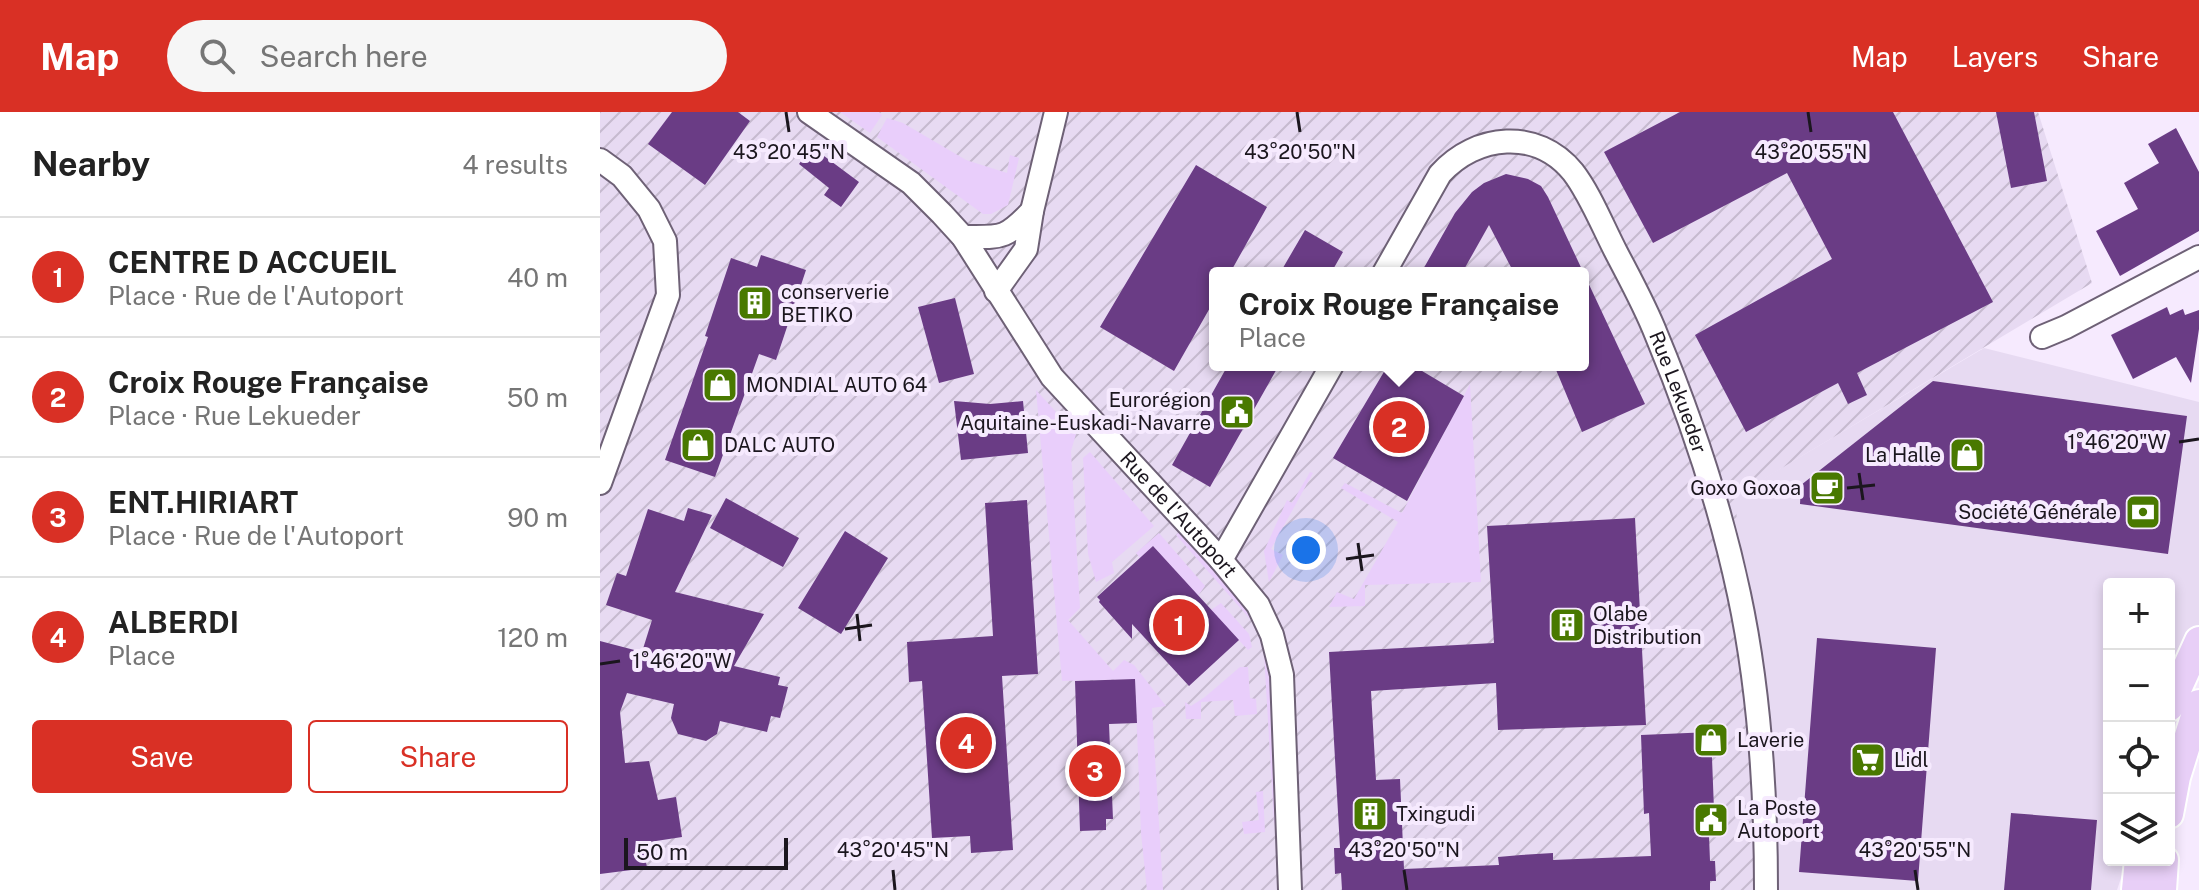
<!DOCTYPE html>
<html lang="en">
<head>
<meta charset="utf-8">
<style>
  :root { --surface:#fff; --page:#f6f6f6; --text:#222; --muted:#767676; --line:#e0e0e0; --accent:#d93025 }
  body { margin:0; font-family:"Public Sans",sans-serif; background:var(--page); color:var(--text) }
  .controls { position:absolute; right:24px; bottom:24px; display:grid; overflow:hidden; border-radius:8px; box-shadow:0 4px 12px #0003 }
  .controls button { width:72px; height:72px; display:grid; place-items:center; padding:0; border:0; border-bottom:2px solid var(--line); background:var(--surface); color:var(--text); font:40px sans-serif }
  .scale { position:absolute; left:24px; bottom:20px; width:164px; box-sizing:border-box; padding-left:8px; border:4px solid #1b161e; border-top:0; font-size:22px; line-height:28px; white-space:nowrap; color:#1b161e; -webkit-text-stroke:6px #f6eafe; paint-order:stroke }
  .you { position:absolute; left:706px; top:438px; width:28px; height:28px; margin:-20px; border:6px solid #fff; border-radius:50%; background:#1a73e8; box-shadow:0 0 0 12px #1a73e833 }
  .badge { display:grid; place-items:center; width:52px; height:52px; border-radius:50%; background:var(--accent); color:#fff; font-size:26px; font-weight:700 }
  .pin { position:absolute; translate:-50% -50%; border:4px solid #fff; box-shadow:0 2px 8px #0006 }
  .popup { position:absolute; left:609px; top:155px; width:380px; height:104px; box-sizing:border-box; display:grid; place-content:center; border-radius:8px; background:var(--surface); filter:drop-shadow(0 2px 6px #0005); font-size:26px; white-space:nowrap; color:var(--muted) }
  .popup b { font-size:30px; color:var(--text) }
  .popup::after { content:''; position:absolute; left:50%; top:100%; margin-left:-16px; border:16px solid transparent; border-top-color:var(--surface) }
  .list { margin:0; padding:0; list-style:none }
  h2 { display:flex; justify-content:space-between; align-items:center; height:104px; margin:0; padding:0 32px; font-size:34px }
  h2 small { font-size:26px; font-weight:400; color:var(--muted) }
  .list li { display:grid; grid-template-columns:52px 1fr auto; gap:24px; align-items:center; box-sizing:border-box; height:120px; padding:0 32px; border-top:2px solid var(--line) }
  .list b { display:block; font-size:30px; white-space:nowrap }
  .list p { margin:0; font-size:26px; white-space:nowrap; color:var(--muted) }
  .list em { font-size:26px; font-style:normal; color:var(--muted) }
  .actions { display:flex; gap:16px; padding:24px 32px }
  .actions a { flex:1; padding:18px 0; border:2px solid var(--accent); border-radius:8px; text-align:center; font-size:28px; color:var(--accent) }
  .actions .main { background:var(--accent); color:#fff }
  .icon { flex:none; width:44px; height:44px; fill:none; stroke:currentColor; stroke-width:2; stroke-linecap:round; stroke-linejoin:round }
  .map { position:relative; flex:none; width:1599px; height:778px; overflow:hidden }
  header { display:flex; align-items:center; gap:48px; box-sizing:border-box; height:112px; padding:0 40px; background:var(--accent); color:#fff }
  header strong { font-size:38px }
  nav { display:flex; gap:44px; margin-inline-start:auto; font-size:28px }
  .search { width:560px; height:72px; background:var(--page); display:flex; align-items:center; gap:20px; box-sizing:border-box; padding:0 28px; border-radius:44px; color:var(--muted); font-size:30px }
  main { display:flex }
  aside { flex:1; background:var(--surface) }
  .map>svg:first-child { display:block }
  .built { fill:#e7daf2 }
  .industrial { fill:url(#industrial-furrows); fill-rule:evenodd }
  .garden { fill:#e9cefb }
  .building { fill:#6a3c85 }
  .lines { fill:none; stroke-linecap:round; stroke-linejoin:round }
  .minor-casing { stroke:#6e6176; stroke-width:26 }
  .major-casing { stroke:#fff; stroke-width:32 }
  .minor { stroke:#fff; stroke-width:22 }
  .major { stroke:#e8cff7; stroke-width:28 }
  .ticks { fill:none; stroke:#1b161e; stroke-width:3 }
  .labels { text-anchor:middle; stroke-width:8; stroke-linejoin:round; paint-order:stroke }
  .poi-label { font-size:20px; fill:#1b161e; stroke:#f6eafe; text-anchor:start }
  .street-label { font-size:20px; fill:#1b161e; stroke:#f6eafe }
  .ticks-label { font-size:20px; text-anchor:middle; fill:#1b161e; stroke:#f6eafe; stroke-width:8; stroke-linejoin:round; paint-order:stroke }
</style>
</head>
<body>
<header>
<strong>Map</strong>
<div class="search"><svg class="icon" aria-label="search" viewBox="0 0 24 24"><circle cx="10" cy="10" r="6"/><path d="M15 15l6 6"/></svg>Search here</div>
<nav><a>Map</a><a>Layers</a><a>Share</a></nav>
</header>
<main>
<aside>
<h2>Nearby<small>4 results</small></h2>
<ul class="list">
<li><span class="badge">1</span><div><b>CENTRE D ACCUEIL</b><p>Place · Rue de l'Autoport</p></div><em>40 m</em></li>
<li><span class="badge">2</span><div><b>Croix Rouge Française</b><p>Place · Rue Lekueder</p></div><em>50 m</em></li>
<li><span class="badge">3</span><div><b>ENT.HIRIART</b><p>Place · Rue de l'Autoport</p></div><em>90 m</em></li>
<li><span class="badge">4</span><div><b>ALBERDI</b><p>Place</p></div><em>120 m</em></li>
</ul>
<div class="actions"><a class="main">Save</a><a>Share</a></div>
</aside>
<div class="map">
<svg width="1599" height="778" viewBox="0 0 1599 778">
  <defs>
    <pattern id="industrial-furrows" width="10" height="10" patternUnits="userSpaceOnUse" patternTransform="scale(2)"><rect width="10" height="10" fill="#e7daf2"/><path d="M-1 1l2-2M0 10L10 0M9 11l2-2" fill="none" stroke="#c6bacf"/></pattern>
  </defs>
  <rect width="100%" height="100%" fill="#f6eafe"/>
  <path class="built" d="M1384,236l215,54v266l-30,70v-154h-60v276h18l-10,30h-350l-33,-394z"/>
  <path class="industrial" d="M0,0h1438l54,171 -357,213 32,394h-1167zM615,161h368v92h-368z"/>
  <path class="garden" d="M240,0h39l3,3 -12,18z
    M287,6l16,5 63,37 41,13 3,-18 9,3 -11,47 -17,9h-8l-106,-77z
    M870,272l11,198 -116,3v21l-36,1 8,-15 17,7 44,-77 -57,-34 4,-5 57,30z
    M436,278l40,44 -5,17 9,157 -12,12 45,51 11,-11 10,5 32,41 -14,2 11,182h-16l-6,-57 -6,-154 -73,2z
    M490,340l64,74 -42,36 2,11 -18,9 -8,-28 -5,-96z
    M710,360l3,1 -42,76 12,6 -14,27 -5,-31 23,-51 5,3z
    M580,419l64,71 10,17h-4l-74,-84z
    M559,421l46,53 -7,10 -45,-50 -13,12 -4,-5z
    M621,491l28,31 3,13 -4,3 -37,-40z
    M662,523l7,23 11,164 -6,1 -10,-170 -5,-16z
    M640,555h8l2,31 6,1 1,15 -22,2 -2,-16 -32,2v17h-15l-1,-17 6,4 14,-9z
    M663,679l2,41 -21,2 -2,-12 17,-2 -3,-28z"/>
  <path class="building" d="M72,0h66l12,9 -45,64 -57,-41z
    M1080,0h213l100,190 -136,71 10,22 -19,9 -10,-21 -92,49 -51,-97 137,-76 -45,-86 -134,70 -49,-91z
    M1396,0h38l13,69 -36,7z
    M1576,16l23,44v59l-79,45 -24,-45 42,-22 -14,-26 35,-20 -11,-19z
    M212,35l47,35 -18,25 -17,-12 5,-7 -30,-24z
    M596,53l71,42 -37,66h-15v26l-41,72 -74,-44z
    M906,62l22,5 13,7 7,11 97,207 -63,28 -28,-67h29v-92h-69l-25,-48 -27,48h-41l34,-60 17,-21 12,-9z
    M705,118l38,22 -12,21h-51z
    M161,143l45,15 -30,90 -17,-6 -44,123 -50,-17 43,-123 -3,-1 26,-78 26,9z
    M355,186l19,76 -35,9 -21,-76z
    M1567,195l3,8 13,-6 2,6 14,-5v19l-8,54 -15,-26 -43,22 -22,-44z
    M628,253h51l-69,122 -38,-22z
    M788,253h24l52,31 -57,105 -74,-43z
    M1333,269l254,35 -19,138 -368,-50 1,-19z
    M354,289l36,3 33,-3 5,52 -67,7z
    M126,386l73,40 -16,29 -73,-39z
    M427,388l11,174 -36,2 11,174 -42,3 -1,-17 -38,2 -10,-157 -13,1 -2,-40 86,-6 -8,-133z
    M88,396l24,7 -37,77 89,22 -30,52 46,11 -2,8 10,2 -8,31 -9,-2 -4,16 -47,-11 -3,13 -11,7 -28,-7 -7,-16 3,-14 -47,-11 -7,19 5,51 24,-2 9,39 18,-3 6,40 -39,6 4,25 -47,6v-233l42,11 10,-32 -46,-15 11,-32 9,3 22,-67 36,12z
    M1035,406l11,207 -148,5 -2,-47 -125,8 5,89 24,-1 4,90 95,-4 -1,-8 23,-2 32,-2v7l98,-4 -2,-43 -5,1 -3,-79 70,-3 3,78h-6l2,51h5l1,20h-6v9h-368l-1,-17 -6,1 -1,-26h6l-11,-196 165,-9 -7,-117z
    M245,419l43,27 -47,76 -43,-26z
    M553,434l86,94 -50,46 -57,-62v15l-33,-37 1,-2 -3,-3z
    M1217,526l119,10 -18,233 -119,-9z
    M535,567l2,44 -28,1 4,95h-7v11l-26,1 -5,-150z
    M1411,701l86,7 -6,70h-87z"/>
  <g class="lines">
    <defs>
      <g id="minor">
        <path id="s1" d="M209,0l102,71 31,31 21,23 89,140 169,183 37,45 14,30 10,40 8,215"/>
        <path d="M0,48l22,16 27,33 16,32 3,54 -68,188"/>
        <path d="M432,99l24,-99"/>
        <path d="M363,125c39,0 41,3 69,-26l-6,38 -30,42"/>
        <path id="s2" d="M784,161l56,-99c36,-40 97,-46 133,-2 17,22 30,55 43,80 14,27 29,54 40,82 35,84 64,171 83,260 21,98 27,197 27,296"/>
        <path d="M1442,225l24,-10 133,-70"/>
        <path d="M621,448l111,-195"/>
      </g>
      <path id="major" d="M1569,595l30,-66
        M1569,702l7,-37 23,-73
        M1536,778l3,-30
        M1562,778l2,-30"/>
    </defs>
    <use href="#minor" class="minor-casing"/>
    <use href="#major" class="major-casing"/>
    <use href="#minor" class="minor"/>
    <use href="#major" class="major"/>
  </g>
  <path class="ticks" d="M186,0l3,20M697,0l3,20M1208,0l3,20M1579,330l20,-3M1259,361l4,27M1247,376l28,-3M758,431l4,28M746,447l28,-4M257,502l3,27M245,517l27,-4M0,552l20,-3M293,758l2,20M804,758l3,20M1315,758l3,20"/>
  <defs>
    <symbol id="building-square" viewBox="-11 -11 22 22"><rect x="-9" y="-9" width="18" height="18" rx="4" fill="#497900" stroke="#f6eafe"/><path d="M-4-6H4V6H1V3H-1V6H-4ZM-2.5-4.3h1.7v1.8h-1.7ZM.8-4.3h1.7v1.8H.8ZM-2.5-1h1.7V.8h-1.7ZM.8-1h1.7V.8H.8Z" fill="#fff"/></symbol>
    <symbol id="shop-square" viewBox="-11 -11 22 22"><rect x="-9" y="-9" width="18" height="18" rx="4" fill="#497900" stroke="#f6eafe"/><path d="M-5-2.5h2.3a2.7 3.5 0 0 1 5.4 0H5L5.5 6h-11ZM-1.5-2.5h3a1.5 2.3 0 0 0-3 0Z" fill="#fff"/></symbol>
    <symbol id="civic-square" viewBox="-11 -11 22 22"><rect x="-9" y="-9" width="18" height="18" rx="4" fill="#497900" stroke="#f6eafe"/><path d="M-.6-6.5H3V-4.5H.6V-3L4-1V1h2V6H-6V1h2V-1L-.6-3ZM-1.2 2.5V6h2.4V2.5Z" fill="#fff"/></symbol>
    <symbol id="cafe-square" viewBox="-11 -11 22 22"><rect x="-9" y="-9" width="18" height="18" rx="4" fill="#497900" stroke="#f6eafe"/><path d="M-5.5-4.5H6V0H3Q3 3.5 0 3.5H-2.5Q-5.5 3.5-5.5 0ZM3-3.2v2h1.7v-2ZM-6 4.5H4V6H-6Z" fill="#fff"/></symbol>
    <symbol id="bank-square" viewBox="-11 -11 22 22"><rect x="-9" y="-9" width="18" height="18" rx="4" fill="#497900" stroke="#f6eafe"/><path d="M-6-4H6V4H-6ZM0-2.3a2.3 2.3 0 1 0 0 4.6a2.3 2.3 0 1 0 0-4.6Z" fill="#fff"/></symbol>
    <symbol id="supermarket-square" viewBox="-11 -11 22 22"><rect x="-9" y="-9" width="18" height="18" rx="4" fill="#497900" stroke="#f6eafe"/><path d="M-6-5.5h2.5l.6 2H6L4.5 2H-2.5L-4.4-4H-6ZM-1.5 3.2a1.3 1.3 0 1 0 .1 0ZM3 3.2a1.3 1.3 0 1 0 .1 0Z" fill="#fff"/></symbol>
  </defs>
  <g fill-rule="evenodd">
    <use href="#building-square" x="135" y="171" width="40" height="40"/>
    <use href="#shop-square" x="100" y="253" width="40" height="40"/>
    <use href="#civic-square" x="617" y="280" width="40" height="40"/>
    <use href="#shop-square" x="78" y="313" width="40" height="40"/>
    <use href="#shop-square" x="1347" y="323" width="40" height="40"/>
    <use href="#cafe-square" x="1207" y="356" width="40" height="40"/>
    <use href="#bank-square" x="1523" y="380" width="40" height="40"/>
    <use href="#building-square" x="947" y="493" width="40" height="40"/>
    <use href="#shop-square" x="1091" y="608" width="40" height="40"/>
    <use href="#supermarket-square" x="1248" y="628" width="40" height="40"/>
    <use href="#building-square" x="750" y="682" width="40" height="40"/>
    <use href="#civic-square" x="1091" y="688" width="40" height="40"/>
  </g>
  <g class="labels">
    <g class="poi-label">
      <text x="181" y="187">conserverie<tspan x="181" dy="23">BETIKO</tspan></text>
      <text x="146" y="280">MONDIAL AUTO 64</text>
      <text x="611" y="295" text-anchor="end">Eurorégion<tspan x="611" dy="23">Aquitaine-Euskadi-Navarre</tspan></text>
      <text x="124" y="340">DALC AUTO</text>
      <text x="1341" y="350" text-anchor="end">La Halle</text>
      <text x="1201" y="383" text-anchor="end">Goxo Goxoa</text>
      <text x="1517" y="407" text-anchor="end">Société Générale</text>
      <text x="993" y="509">Olabe<tspan x="993" dy="23">Distribution</tspan></text>
      <text x="1137" y="635">Laverie</text>
      <text x="1294" y="655">Lidl</text>
      <text x="1137" y="703">La Poste<tspan x="1137" dy="23">Autoport</tspan></text>
      <text x="796" y="709">Txingudi</text>
    </g>
    <g class="street-label">
      <text dy="7" stroke="none"><textPath href="#s2" startOffset="510">Rue Lekueder</textPath></text>
      <text dy="7" stroke="none"><textPath href="#s1" startOffset="552">Rue de l'Autoport</textPath></text>
    </g>
  </g>
  <g class="ticks-label">
    <text x="189" y="47">43°20'45"N</text>
    <text x="700" y="47">43°20'50"N</text>
    <text x="1211" y="47">43°20'55"N</text>
    <text x="1517" y="337">1°46'20"W</text>
    <text x="82" y="556">1°46'20"W</text>
    <text x="293" y="745">43°20'45"N</text>
    <text x="804" y="745">43°20'50"N</text>
    <text x="1315" y="745">43°20'55"N</text>
  </g>
</svg>
<div class="controls">
<button>+</button>
<button>−</button>
<button><svg class="icon" aria-label="locate" viewBox="0 0 24 24"><circle cx="12" cy="12" r="6"/><path d="M12 2v4M12 18v4M2 12h4M18 12h4"/></svg></button>
<button><svg class="icon" aria-label="layers" viewBox="0 0 24 24"><path d="M12 4l9 5-9 5-9-5zM3 14l9 5 9-5"/></svg></button>
</div>
<div class="scale">50 m</div>
<div class="you"></div>
<div class="pin badge" style="left:579px;top:513px">1</div>
<div class="pin badge" style="left:799px;top:315px">2</div>
<div class="popup"><b>Croix Rouge Française</b>Place</div>
<div class="pin badge" style="left:495px;top:659px">3</div>
<div class="pin badge" style="left:366px;top:631px">4</div>
</div>
</main>
</body>
</html>
